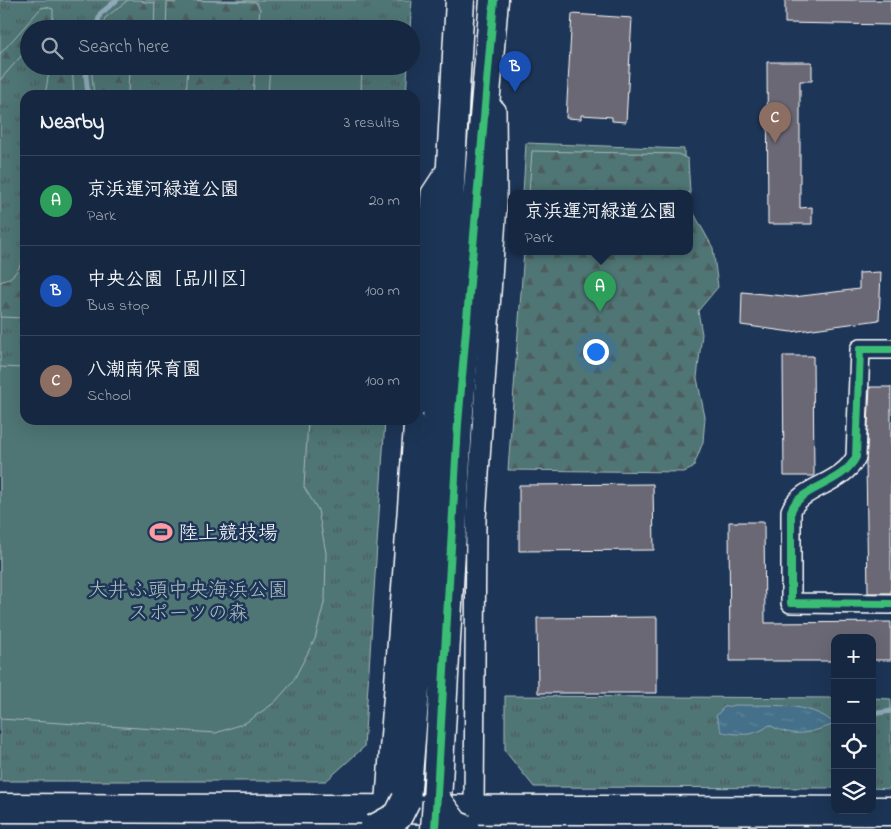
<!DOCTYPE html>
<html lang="en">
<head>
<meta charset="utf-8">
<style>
  :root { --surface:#162841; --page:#23344c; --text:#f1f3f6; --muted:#9ea6b1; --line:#35445a; --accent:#ea580c }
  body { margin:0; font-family:"Indie Flower","Klee One",sans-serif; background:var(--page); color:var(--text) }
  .controls { position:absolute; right:15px; bottom:15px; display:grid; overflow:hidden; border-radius:10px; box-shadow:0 5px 20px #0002 }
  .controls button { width:45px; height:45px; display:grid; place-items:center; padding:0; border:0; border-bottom:1px solid var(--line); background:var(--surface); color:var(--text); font:25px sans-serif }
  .you { position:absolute; left:595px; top:351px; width:18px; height:18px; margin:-12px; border:4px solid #fff; border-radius:50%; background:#1a73e8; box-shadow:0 0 0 8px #1a73e833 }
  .badge { display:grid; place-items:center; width:32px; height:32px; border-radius:50%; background:var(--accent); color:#fff; font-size:16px; font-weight:700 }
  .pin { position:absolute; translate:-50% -41px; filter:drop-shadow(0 1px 2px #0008) }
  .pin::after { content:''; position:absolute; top:26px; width:18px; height:15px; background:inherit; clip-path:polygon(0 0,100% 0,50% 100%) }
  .popup { position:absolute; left:508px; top:190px; width:185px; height:65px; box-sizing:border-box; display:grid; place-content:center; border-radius:10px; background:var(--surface); filter:drop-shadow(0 1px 4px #0005); font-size:16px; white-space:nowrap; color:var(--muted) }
  .popup b { font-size:19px; color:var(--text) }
  .popup::after { content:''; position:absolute; left:50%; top:100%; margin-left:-10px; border:10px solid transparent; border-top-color:var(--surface) }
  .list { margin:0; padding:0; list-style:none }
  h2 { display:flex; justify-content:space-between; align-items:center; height:65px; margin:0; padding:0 20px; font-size:21px }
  h2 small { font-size:16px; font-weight:400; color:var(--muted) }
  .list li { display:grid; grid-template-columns:32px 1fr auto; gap:15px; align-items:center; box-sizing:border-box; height:90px; padding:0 20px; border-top:1px solid var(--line) }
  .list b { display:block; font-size:19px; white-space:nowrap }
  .list p { margin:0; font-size:16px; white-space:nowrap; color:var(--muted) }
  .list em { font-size:16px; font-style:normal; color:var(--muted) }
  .icon { flex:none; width:28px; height:28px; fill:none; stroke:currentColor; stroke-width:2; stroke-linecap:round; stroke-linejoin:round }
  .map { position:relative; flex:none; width:891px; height:829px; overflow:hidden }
  .search { position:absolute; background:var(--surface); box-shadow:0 5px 20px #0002; left:20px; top:20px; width:400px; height:55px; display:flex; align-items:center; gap:12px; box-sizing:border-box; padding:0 18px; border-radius:28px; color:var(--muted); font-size:19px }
  .panel { position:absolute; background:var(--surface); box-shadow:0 5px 20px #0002; left:20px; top:90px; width:400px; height:335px; border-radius:15px }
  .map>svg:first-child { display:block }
  .grass { fill:url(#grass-tufts); stroke:#a8baba }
  .forest { fill:url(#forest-firs); stroke:#a8baba }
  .pitch { fill:#507475; stroke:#a8baba }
  .water { fill:url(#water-ripples); stroke:#8fa9b8 }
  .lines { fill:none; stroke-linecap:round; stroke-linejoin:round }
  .stream { stroke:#8fa9b8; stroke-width:5 }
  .building { fill:#6b6875; stroke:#fff }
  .street-casing { stroke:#fff; stroke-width:22 }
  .secondary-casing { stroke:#fff; stroke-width:31 }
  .highway-casing { stroke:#fff; stroke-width:31 }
  .street { stroke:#1d3557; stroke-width:19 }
  .secondary { stroke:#1d3557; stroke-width:28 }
  .highway { stroke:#1d3557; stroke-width:28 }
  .secondary-bridge-casing { stroke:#fff; stroke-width:31; stroke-linecap:butt }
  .highway-bridge-casing { stroke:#fff; stroke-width:31; stroke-linecap:butt }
  .secondary-bridge { stroke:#1d3557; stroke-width:28 }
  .highway-bridge { stroke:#1d3557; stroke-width:28 }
  .cycleway-casing { stroke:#1d3557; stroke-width:11 }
  .cycleway { stroke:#3abd76; stroke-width:8 }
  .labels { text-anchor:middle; stroke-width:5; stroke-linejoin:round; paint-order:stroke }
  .poi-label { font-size:20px; fill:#fff; stroke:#1d3557; text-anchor:start }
  .park-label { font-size:20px; fill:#b0c0c1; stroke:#1d3557 }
</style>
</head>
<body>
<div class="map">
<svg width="891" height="829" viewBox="0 0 891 829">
  <defs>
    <pattern id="grass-tufts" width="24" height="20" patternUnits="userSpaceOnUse" patternTransform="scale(1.25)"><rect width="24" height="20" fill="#507475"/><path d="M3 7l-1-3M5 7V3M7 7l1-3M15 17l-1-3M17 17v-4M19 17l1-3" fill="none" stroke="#4e5c5c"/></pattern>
    <pattern id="forest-firs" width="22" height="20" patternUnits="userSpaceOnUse" patternTransform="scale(1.25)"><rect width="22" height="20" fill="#507475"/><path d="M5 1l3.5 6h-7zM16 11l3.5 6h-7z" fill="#4e5c5c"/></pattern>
    <pattern id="water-ripples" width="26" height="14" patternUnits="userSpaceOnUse" patternTransform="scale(1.25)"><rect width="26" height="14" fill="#447089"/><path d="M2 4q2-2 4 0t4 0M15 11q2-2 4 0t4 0" fill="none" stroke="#60859b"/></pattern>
  </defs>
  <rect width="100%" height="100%" fill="#1d3557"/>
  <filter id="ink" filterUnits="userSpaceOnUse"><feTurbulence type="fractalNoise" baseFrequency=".02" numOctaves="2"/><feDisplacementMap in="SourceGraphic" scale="10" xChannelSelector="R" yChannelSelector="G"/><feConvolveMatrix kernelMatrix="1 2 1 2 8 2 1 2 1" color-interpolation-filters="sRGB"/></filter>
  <g filter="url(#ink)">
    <path class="grass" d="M0,0h412l-2,29h-381v37h379l-2,29h-381v325h360l-21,327 -38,34h-326z
      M526,143l158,6 1,44h-162z
      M505,696l330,2v90l-301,-1 -29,-36z
      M872,698l19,1v90l-19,-1z"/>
    <path class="forest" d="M128,0h14l1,2 12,1 -1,26h-52l3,-11z
      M177,0l79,2 4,7 -2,20h-92l1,-27 8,1z
      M46,7l7,2v11l-8,9h-16v18l-29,33v-26l41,-46z
      M50,66h22l2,29h-29z
      M91,66h38l-1,29h-34z
      M188,66h67l-2,29h-67z
      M532,151l146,3 10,5 3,49 22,40 5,39 -20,24 4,23 -5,44 8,39 -2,25 -10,26 -9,4 -176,-2 16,-219h165v-58h-160z
      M25,254v64l-25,-1v-35c15,-4 20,-14 25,-28z"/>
    <path class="pitch" d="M270,66h92l-1,29h-93z
      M0,367l25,1v52h283l-4,67 14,23 8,43 -1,46 -10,40 -23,44 -18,20 -29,20 -29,10 -216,-14z"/>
    <path class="water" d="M736,705c32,1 74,-4 99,19 -27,9 -39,15 -66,1 -14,12 -29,10 -47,7l-6,-16 8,-9z"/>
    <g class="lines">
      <path class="stream" d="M96,29l4,-15 17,-14
        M85,66l3,29
        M872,714l19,-3"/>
    </g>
    <path class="building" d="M785,0h106v25l-106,-2z
      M572,14l60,4 -6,104 -14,-1v-4l-31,-2v4l-15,-1z
      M767,62h45v19h-12v127l12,-1v17h-44z
      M881,272l-2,48 -88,12 -50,-7 1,-33 52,5 65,-8v-16z
      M783,356h30l1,120h-30z
      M870,387h21v206h-23l-2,-131z
      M653,484l1,66 -135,1v-66z
      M729,522h35l1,101 126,-1v38h-19v-22h-37v23h-105z
      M657,617v76h-119l-1,-75z"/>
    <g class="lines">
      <defs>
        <path id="street" d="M891,349h-31l-4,108c-14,28 -56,29 -65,54v92l100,1
          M415,409l16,-216 19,-29
          M474,808l2,-289 21,-316 -1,-93
          M385,810l29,-390"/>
        <path id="secondary" d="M406,800l31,-379 23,-421
          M437,801l21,-377 36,-424"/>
        <path id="highway" d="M0,808l891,3"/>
      </defs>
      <use href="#street" class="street-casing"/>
      <use href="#secondary" class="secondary-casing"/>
      <use href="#highway" class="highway-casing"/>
      <use href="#street" class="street"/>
      <use href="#secondary" class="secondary"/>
      <use href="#highway" class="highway"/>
      <defs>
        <path id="secondary-bridge" d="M435,829l2,-28"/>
        <path id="highway-bridge" d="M437,801l18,24 10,4
          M374,829l24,-13 8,-16"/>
      </defs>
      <use href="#secondary-bridge" class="secondary-bridge-casing"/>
      <use href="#highway-bridge" class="highway-bridge-casing"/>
      <use href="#secondary-bridge" class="secondary-bridge"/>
      <use href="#highway-bridge" class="highway-bridge"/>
      <defs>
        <path id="cycleway" d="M891,349h-31l-4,108c-14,28 -56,29 -65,54v92l100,1
          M435,829l23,-405 36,-424"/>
      </defs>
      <use href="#cycleway" class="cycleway-casing"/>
      <use href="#cycleway" class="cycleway"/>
    </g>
  </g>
  <defs>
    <symbol id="stadium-bare" viewBox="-9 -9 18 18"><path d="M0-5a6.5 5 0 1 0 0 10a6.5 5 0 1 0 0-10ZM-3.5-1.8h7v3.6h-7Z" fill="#ff9aa2" stroke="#1d3557" stroke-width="2.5" paint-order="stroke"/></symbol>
  </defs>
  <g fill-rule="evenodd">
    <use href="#stadium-bare" x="145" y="516" width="32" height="32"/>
  </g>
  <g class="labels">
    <g class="poi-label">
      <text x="178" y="539">陸上競技場</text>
    </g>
    <g class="park-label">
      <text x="188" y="596">大井ふ頭中央海浜公園<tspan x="188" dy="23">スポーツの森</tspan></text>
    </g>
  </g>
</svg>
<div class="controls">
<button>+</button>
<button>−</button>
<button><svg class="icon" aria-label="locate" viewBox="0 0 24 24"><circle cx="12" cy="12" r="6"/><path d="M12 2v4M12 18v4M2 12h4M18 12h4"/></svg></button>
<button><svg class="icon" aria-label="layers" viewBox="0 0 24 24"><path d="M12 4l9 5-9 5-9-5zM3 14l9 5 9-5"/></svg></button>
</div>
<div class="you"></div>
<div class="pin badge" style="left:600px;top:312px;background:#2e9e5b">A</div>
<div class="popup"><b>京浜運河緑道公園</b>Park</div>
<div class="pin badge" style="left:515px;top:92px;background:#1a4fb4">B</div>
<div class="pin badge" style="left:775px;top:143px;background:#8d6e63">C</div>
<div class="search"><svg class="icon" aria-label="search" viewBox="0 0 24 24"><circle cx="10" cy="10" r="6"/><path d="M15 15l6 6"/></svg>Search here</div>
<section class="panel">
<h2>Nearby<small>3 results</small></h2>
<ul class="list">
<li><span class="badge" style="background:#2e9e5b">A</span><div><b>京浜運河緑道公園</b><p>Park</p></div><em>20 m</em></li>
<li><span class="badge" style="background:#1a4fb4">B</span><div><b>中央公園［品川区］</b><p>Bus stop</p></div><em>100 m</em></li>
<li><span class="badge" style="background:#8d6e63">C</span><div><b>八潮南保育園</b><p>School</p></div><em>100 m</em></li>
</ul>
</section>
</div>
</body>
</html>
